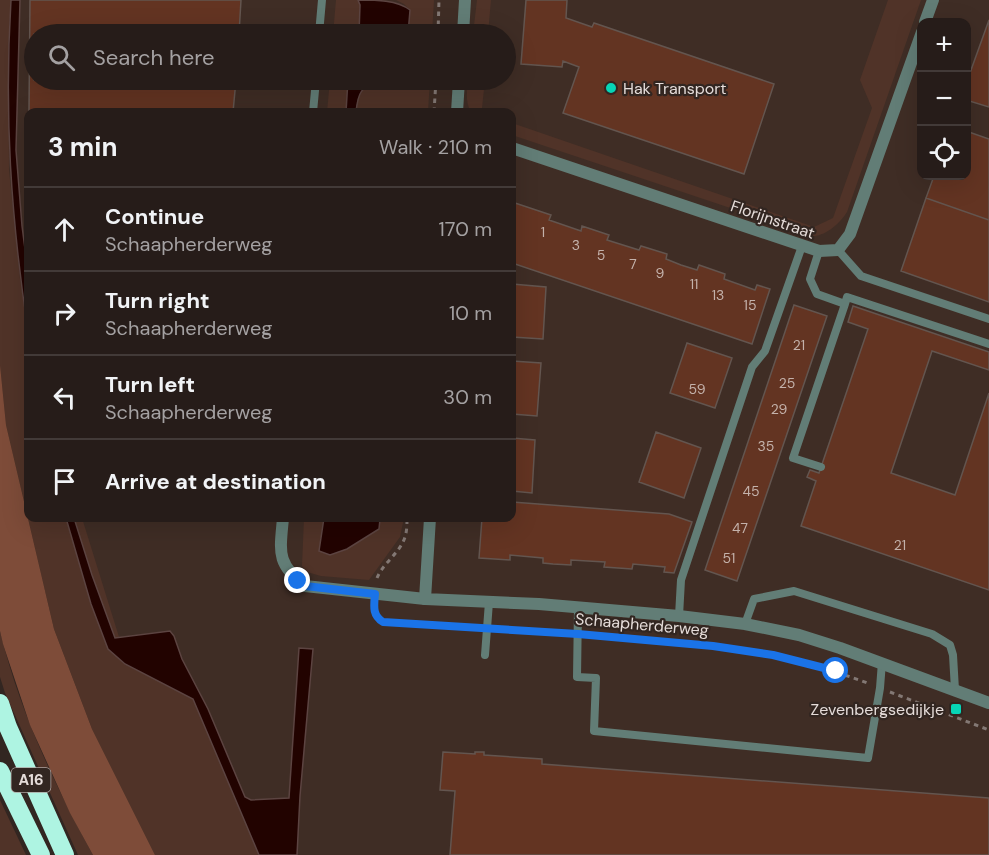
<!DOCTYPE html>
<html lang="en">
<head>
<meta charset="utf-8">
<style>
  :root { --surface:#261c19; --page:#2e2522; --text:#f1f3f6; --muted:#a4a1a2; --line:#423a38 }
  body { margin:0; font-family:"DM Sans",sans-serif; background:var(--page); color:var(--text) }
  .controls { position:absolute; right:18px; top:18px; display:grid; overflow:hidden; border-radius:12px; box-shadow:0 6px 24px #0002 }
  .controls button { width:54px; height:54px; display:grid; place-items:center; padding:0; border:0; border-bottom:2px solid var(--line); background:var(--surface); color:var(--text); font:30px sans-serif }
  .stop { position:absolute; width:18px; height:18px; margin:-14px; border:4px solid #1a73e8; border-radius:50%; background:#fff }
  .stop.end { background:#1a73e8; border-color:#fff; box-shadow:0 2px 6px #0008 }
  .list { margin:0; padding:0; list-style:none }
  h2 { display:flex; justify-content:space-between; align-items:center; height:78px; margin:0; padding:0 24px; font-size:26px }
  h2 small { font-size:20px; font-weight:400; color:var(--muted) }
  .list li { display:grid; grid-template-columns:39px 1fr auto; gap:18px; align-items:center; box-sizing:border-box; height:84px; padding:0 24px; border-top:2px solid var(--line) }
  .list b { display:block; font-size:22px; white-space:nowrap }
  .list p { margin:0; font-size:20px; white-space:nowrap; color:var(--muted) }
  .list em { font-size:20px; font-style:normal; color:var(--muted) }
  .icon { flex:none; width:33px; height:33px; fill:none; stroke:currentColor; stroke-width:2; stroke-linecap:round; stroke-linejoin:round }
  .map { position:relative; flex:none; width:989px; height:855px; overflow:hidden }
  .search { position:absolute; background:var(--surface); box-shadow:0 6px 24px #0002; left:24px; top:24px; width:492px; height:66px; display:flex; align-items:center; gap:15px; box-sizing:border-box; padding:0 21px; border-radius:33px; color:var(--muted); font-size:22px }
  .panel { position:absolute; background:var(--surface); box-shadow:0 6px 24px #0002; left:24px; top:108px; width:492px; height:414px; border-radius:12px }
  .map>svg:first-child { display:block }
  .built { fill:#3f2d25; fill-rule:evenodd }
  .green { fill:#503328 }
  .forest { fill:#7e4c39 }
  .water { fill:#220300; stroke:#5c4441; stroke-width:1.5 }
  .building { fill:#633422; stroke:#63554f; stroke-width:1.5 }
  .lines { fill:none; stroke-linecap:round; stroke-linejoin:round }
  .path { stroke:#837874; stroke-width:3; stroke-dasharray:4.5 4.5; stroke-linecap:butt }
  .service { stroke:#627d76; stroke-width:8 }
  .minor { stroke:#627d76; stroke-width:12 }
  .tertiary { stroke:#627d76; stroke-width:12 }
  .motorway { stroke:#aef4e2; stroke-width:18 }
  .route { stroke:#1a73e8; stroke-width:8 }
  .poi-dot { fill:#07d5b6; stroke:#322621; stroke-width:2 }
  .labels { text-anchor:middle; stroke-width:4.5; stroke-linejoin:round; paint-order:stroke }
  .number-label { font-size:14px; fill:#c4b2ab }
  .shield { fill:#322621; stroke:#afa5a2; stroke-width:1.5 }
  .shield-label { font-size:15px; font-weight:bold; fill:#e5dcd9 }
  .poi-label { font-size:16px; fill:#e5dcd9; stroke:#322621; text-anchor:start }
  .street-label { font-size:16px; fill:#e5dcd9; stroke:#322621 }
</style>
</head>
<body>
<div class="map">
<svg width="989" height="855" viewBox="0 0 989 855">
  <rect width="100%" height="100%" fill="#322621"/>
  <path class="built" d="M0,0h989v855h-744l-169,-172 -76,-227zM922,22h44v154h-44zM34,34h472v46h-472zM28,112h484v406h-484z"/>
  <path class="green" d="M0,0h11l-3,49 1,121 11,109 8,52v187h38l25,86 17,45 17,15 68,35 66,156h-104l-63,-126 -38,-100 -48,-204 -6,-60z
    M336,0h22l2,5 -1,29h-26z
    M396,0h38l-2,34h-24l2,-24 -6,-6z
    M477,0h14l-3,34h-15z
    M888,0h33l-74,212c-7,11 -20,23 -33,24l-302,-101v-12l302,104 19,-9 39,-110 -12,-28z
    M330,80h18l-2,32h-19z
    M380,80h50l-2,32h-72c2,-20 5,-25 24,-32z
    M468,80h17l-3,28 5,4h-16c-6,-10 -4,-21 -3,-32z
    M74,518h8l37,119 -4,1 -23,-63z
    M304,518h20l-5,33 61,-33h24l-4,19 -31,43 -48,-4 -14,-4 -5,-6z
    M0,631c19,79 54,153 93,224h-15l-73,-162 -5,-16z
    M0,800l26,55h-26z"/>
  <path class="forest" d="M0,365l6,60 48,204 38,100 63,126h-62l-23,-42 -40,-88 -27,-81 -3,-13z"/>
  <path class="water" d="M11,0h9l-4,150 6,76 6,46v59c-17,-113 -24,-217 -17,-331z
    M358,0c18,0 39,0 52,10l-2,24h-49l1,-29z
    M348,80h32c-19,7 -22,12 -24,32h-10z
    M66,518h8l18,57 23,63 55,-7 4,5 8,23 26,50 37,88 6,3 38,-2 10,-150 14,1 -13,147 -3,59h-38l-66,-156 -68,-35 -17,-15 -17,-45z
    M324,518h56v1l-1,10 -32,20 -17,6 -11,-4z"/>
  <path class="building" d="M30,0h211l-2,34h-205v46h202l-3,32h-204z
    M526,0h41l-1,18 26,9 2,-4 180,61 -30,90 -181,-61 16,-46 -16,-6 -1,6 -41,-3z
    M989,20v87l-23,-7v-16z
    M966,131l23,8v81l-63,-22 8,-22h32z
    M926,198l63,22v82l-88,-31z
    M512,202l39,13 -2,5 32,11 1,-5 27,9 -2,5 32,10 2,-4 26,8 -1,5 15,6 16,5 2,-5 26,9 -1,5 31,11 2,-5 13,4 -18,55 -240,-81z
    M512,284l34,3 -3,52 -31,-2z
    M794,305l33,11 -90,265 -32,-11z
    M853,306l136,46v18l-57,-19 -41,122 64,22 34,-102v197l-188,-64 15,-45 -9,-4 3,-7 9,3 49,-144 -20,-7z
    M687,343l45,15 -17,50 -45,-15z
    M512,361l29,2 -4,53 -25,-2z
    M656,432l45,16 -17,50 -45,-16z
    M512,438l23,2 -3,53 -20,-2z
    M512,502l157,12 23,8 -18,51 -10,-1 1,-5 -32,-3 -1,5 -28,-2 1,-5 -34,-2v5l-18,-1 -10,-1v-5l-33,-3v5l-31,-2 3,-40h30z
    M443,752l32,2v-2h9v3l58,4v5l447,34v57h-539l5,-64 -15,-1z"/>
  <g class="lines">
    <path class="path" d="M438,34l1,-34
      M434,112l2,-32
      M377,578c6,-15 23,-25 28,-41 2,-6 2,-13 2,-19
      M374,609l3,9 6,4 94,6
      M498,629l68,4
      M588,635c96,9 191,14 282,49
      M890,692l99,38"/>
    <path class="service" d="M319,34l3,-34
      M313,112l3,-32
      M838,250l23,26 128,43
      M819,251l-9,28 7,15 28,10 2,-7 142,47
      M821,467l-28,-9 52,-154
      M578,608l-1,69 19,1 -2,53 274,27 12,-70 2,-26
      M679,616l2,-36 71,-213 13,-16 37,-105
      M745,624l9,-25 40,-8 138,43 18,11 3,10 2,35
      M485,655l4,-53"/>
    <path class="minor" d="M925,22l8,-22
      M512,148l307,103 19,-1 12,-16 72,-202
      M283,518c-3,34 -7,45 22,68l120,13"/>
    <path class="tertiary" d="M463,34l2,-34
      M457,112l2,-32
      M430,518l-5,81 114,5 140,12 66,8 54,11 41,13 149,55"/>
    <path class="motorway" d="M0,703l8,24 57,128
      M0,771l41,84"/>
  </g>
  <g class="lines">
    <path class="route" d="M298,581l7,5 70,8c-1,12 -3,21 8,28l195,12 135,12 60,9 63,16"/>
  </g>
  <g class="poi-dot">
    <circle cx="611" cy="88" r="6"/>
    <rect x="950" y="703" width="12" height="12" rx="3"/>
  </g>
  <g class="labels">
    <g class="number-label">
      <text x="543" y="237">1</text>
      <text x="576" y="250">3</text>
      <text x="601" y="260">5</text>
      <text x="633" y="269">7</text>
      <text x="660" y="278">9</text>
      <text x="694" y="289">11</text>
      <text x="718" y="300">13</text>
      <text x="750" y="310">15</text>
      <text x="799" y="350">21</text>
      <text x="787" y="388">25</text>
      <text x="697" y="394">59</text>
      <text x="779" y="414">29</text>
      <text x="766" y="451">35</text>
      <text x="751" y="496">45</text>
      <text x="740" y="533">47</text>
      <text x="900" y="550">21</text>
      <text x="729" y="563">51</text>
    </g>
    <rect class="shield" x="11.5" y="768" width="39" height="24" rx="4.5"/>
    <g class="shield-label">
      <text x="31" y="785">A16</text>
    </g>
    <g class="poi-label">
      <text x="623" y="94">Hak Transport</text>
      <text x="944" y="715" text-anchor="end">Zevenbergsedijkje</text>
    </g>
    <g class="street-label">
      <text transform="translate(773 219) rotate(19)" y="6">Florijnstraat</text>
      <text transform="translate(642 624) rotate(5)" y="6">Schaapherderweg</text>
    </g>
  </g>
</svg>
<div class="controls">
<button>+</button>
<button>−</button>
<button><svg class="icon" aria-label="locate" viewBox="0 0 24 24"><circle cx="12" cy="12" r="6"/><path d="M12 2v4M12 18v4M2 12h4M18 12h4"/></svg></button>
</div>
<div class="stop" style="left:836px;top:671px"></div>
<div class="stop end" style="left:298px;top:581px"></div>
<div class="search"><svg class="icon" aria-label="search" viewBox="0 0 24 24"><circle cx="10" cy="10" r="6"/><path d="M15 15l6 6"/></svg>Search here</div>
<section class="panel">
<h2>3 min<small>Walk · 210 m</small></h2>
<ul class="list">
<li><svg class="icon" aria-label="ahead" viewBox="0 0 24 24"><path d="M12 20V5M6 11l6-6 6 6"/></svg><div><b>Continue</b><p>Schaapherderweg</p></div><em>170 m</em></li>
<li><svg class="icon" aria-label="right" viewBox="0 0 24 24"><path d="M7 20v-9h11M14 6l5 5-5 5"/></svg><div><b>Turn right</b><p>Schaapherderweg</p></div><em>10 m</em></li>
<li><svg class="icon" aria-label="left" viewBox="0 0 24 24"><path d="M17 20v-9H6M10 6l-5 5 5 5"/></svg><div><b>Turn left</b><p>Schaapherderweg</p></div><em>30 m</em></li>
<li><svg class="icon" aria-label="arrive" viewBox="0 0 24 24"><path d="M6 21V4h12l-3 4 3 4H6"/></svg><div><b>Arrive at destination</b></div></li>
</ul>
</section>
</div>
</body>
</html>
